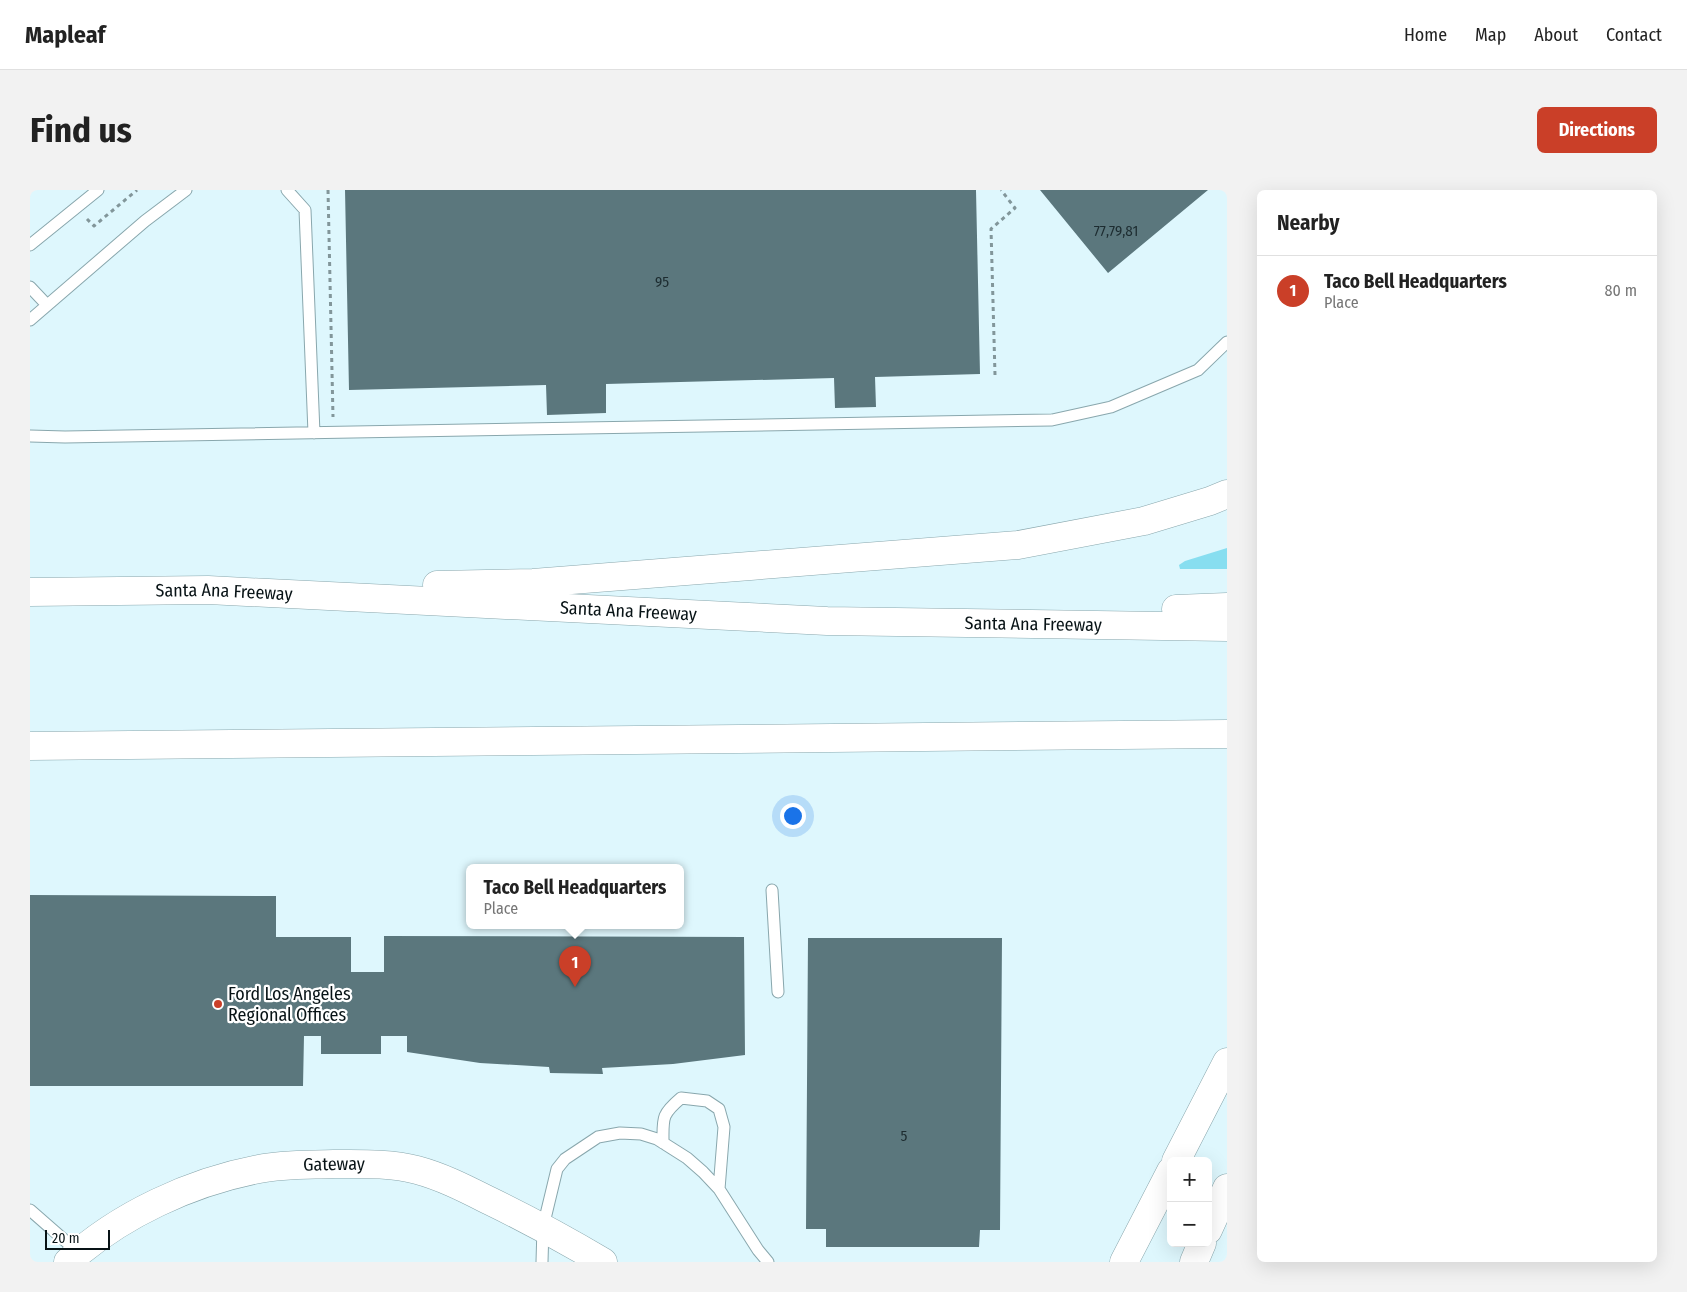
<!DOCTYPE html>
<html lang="en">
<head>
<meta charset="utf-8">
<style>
  :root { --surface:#fff; --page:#f2f2f2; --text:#222; --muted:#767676; --line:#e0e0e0; --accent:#ca3f28 }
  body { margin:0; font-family:"Fira Sans Condensed",sans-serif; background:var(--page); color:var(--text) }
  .controls { position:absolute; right:15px; bottom:15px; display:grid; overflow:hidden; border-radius:8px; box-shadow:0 5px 20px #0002 }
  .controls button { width:45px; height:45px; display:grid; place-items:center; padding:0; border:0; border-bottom:1px solid var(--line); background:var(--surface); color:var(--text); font:25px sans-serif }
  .scale { position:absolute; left:15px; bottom:12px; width:65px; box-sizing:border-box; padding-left:5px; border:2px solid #081316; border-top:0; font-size:14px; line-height:18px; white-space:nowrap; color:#081316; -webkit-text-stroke:4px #fff; paint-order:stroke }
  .you { position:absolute; left:762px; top:625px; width:18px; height:18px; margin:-12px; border:4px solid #fff; border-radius:50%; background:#1a73e8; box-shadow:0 0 0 8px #1a73e833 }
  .badge { display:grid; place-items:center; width:32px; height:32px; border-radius:50%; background:var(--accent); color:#fff; font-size:16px; font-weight:700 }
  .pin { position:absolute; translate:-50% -41px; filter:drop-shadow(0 1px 2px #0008) }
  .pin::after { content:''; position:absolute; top:26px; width:18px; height:15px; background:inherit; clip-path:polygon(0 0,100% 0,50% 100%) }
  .popup { position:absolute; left:436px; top:674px; width:218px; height:65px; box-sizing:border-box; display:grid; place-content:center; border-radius:8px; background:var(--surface); filter:drop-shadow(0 1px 4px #0005); font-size:16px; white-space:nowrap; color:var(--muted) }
  .popup b { font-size:19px; color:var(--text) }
  .popup::after { content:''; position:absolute; left:50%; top:100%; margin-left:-10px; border:10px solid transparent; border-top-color:var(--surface) }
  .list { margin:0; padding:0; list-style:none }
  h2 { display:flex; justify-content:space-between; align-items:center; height:65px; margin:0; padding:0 20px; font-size:21px }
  h2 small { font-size:16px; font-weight:400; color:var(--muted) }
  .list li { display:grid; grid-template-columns:32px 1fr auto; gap:15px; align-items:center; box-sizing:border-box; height:70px; padding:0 20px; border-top:1px solid var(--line) }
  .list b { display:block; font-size:19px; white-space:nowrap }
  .list p { margin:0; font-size:16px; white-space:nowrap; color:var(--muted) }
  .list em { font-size:16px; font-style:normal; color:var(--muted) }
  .map { position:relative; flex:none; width:1197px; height:1072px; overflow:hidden; border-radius:8px }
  header { display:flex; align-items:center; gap:30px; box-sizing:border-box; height:70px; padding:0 25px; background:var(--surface); border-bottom:1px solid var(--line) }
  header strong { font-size:24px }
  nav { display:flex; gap:28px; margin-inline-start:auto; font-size:18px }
  .intro { display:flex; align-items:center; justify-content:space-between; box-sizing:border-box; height:120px; padding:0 30px }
  h1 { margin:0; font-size:35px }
  .button { padding:12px 22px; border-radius:8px; background:var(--accent); color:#fff; font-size:18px; font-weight:700 }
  main { display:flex; gap:30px; padding:0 30px }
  aside { flex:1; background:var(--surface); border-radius:8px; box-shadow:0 5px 20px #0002 }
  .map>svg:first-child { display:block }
  .green { fill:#87def0 }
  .building { fill:#5b777d }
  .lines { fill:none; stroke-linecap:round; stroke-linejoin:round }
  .service-casing { stroke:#89a7ad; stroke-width:13 }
  .tertiary-casing { stroke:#89a7ad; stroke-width:29 }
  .primary-casing { stroke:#89a7ad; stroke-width:29 }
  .motorway-casing { stroke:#89a7ad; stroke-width:29 }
  .path { stroke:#82969a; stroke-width:3; stroke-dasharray:4 4; stroke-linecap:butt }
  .service { stroke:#fff; stroke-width:11 }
  .tertiary { stroke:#fff; stroke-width:28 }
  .primary { stroke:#fff; stroke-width:28 }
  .motorway { stroke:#fff; stroke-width:28 }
  .poi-dot { fill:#ca3f28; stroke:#fff; stroke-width:2 }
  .labels { text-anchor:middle; stroke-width:4.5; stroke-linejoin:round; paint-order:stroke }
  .number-label { font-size:15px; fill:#1d2c30 }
  .street-label { font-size:18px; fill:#081316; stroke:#fff }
  .poi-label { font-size:18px; fill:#081316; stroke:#fff; text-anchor:start }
</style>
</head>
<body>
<header>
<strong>Mapleaf</strong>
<nav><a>Home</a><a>Map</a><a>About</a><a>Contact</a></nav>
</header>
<div class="intro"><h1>Find us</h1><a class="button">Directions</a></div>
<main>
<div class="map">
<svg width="1197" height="1072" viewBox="0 0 1197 1072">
  <rect width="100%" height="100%" fill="#def7fd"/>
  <path class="green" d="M1197,358v21h-47l-1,-4 6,-4z"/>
  <path class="building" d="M315,0h631l4,184 -105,3 1,30 -41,1 -1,-30 -228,6v29l-59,2 -1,-30 -197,5z
    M1010,0h168l-100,83z
    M0,705l246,1v41h75v35h33v-36l360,1 1,118 -72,9 -71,4 1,6 -53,-1 -1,-6 -69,-4 -73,-11v-16h-26v18h-60v-18h-17l-1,50h-273z
    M778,748h194l-2,292h-20l-1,17h-153v-18h-20z"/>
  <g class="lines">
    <defs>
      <path id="service" d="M257,0l18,20 9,223
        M0,55l68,-55
        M0,97l17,18
        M0,130l115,-99 41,-31
        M0,246l35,1 987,-17 59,-13 87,-37 29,-28
        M742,700l6,102
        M633,953c0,-25 -2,-28 18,-45l26,3 12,8 5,18 -5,62
        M0,1020l48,42
        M512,1072l1,-35 14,-58 8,-10 33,-22 22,-4 21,1 16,5 30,19 16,14 16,17 39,61 10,12"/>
      <g id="tertiary">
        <path id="s1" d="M38,1072c51,-47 123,-80 191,-93 24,-5 51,-4 75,-5 28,0 56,-1 83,6 26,7 49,19 73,31 39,19 76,39 113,61"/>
      </g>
      <path id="primary" d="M1146,971l51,-99
        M1178,1040l19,-42
        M1094,1072l47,-91
        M1164,1072l8,-19"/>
      <g id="motorway">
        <path d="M407,395l96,-2 485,-38 126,-24 66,-20 17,-7"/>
        <path id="s2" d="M0,402l178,-2 619,31 400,6"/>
        <path d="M1146,419l51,-2"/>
        <path d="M0,556l1197,-12"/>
      </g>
    </defs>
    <use href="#service" class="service-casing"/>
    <use href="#tertiary" class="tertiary-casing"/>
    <use href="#primary" class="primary-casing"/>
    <use href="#motorway" class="motorway-casing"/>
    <path class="path" d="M298,0l5,227
      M57,29l7,7 43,-36
      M965,185l-4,-146 24,-21 -14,-18"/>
    <use href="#service" class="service"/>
    <use href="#tertiary" class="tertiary"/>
    <use href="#primary" class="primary"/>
    <use href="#motorway" class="motorway"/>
  </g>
  <circle class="poi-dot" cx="188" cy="814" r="5"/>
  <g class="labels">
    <g class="number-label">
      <text x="1086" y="46">77,79,81</text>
      <text x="632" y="97">95</text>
      <text x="874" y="951">5</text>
    </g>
    <g class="street-label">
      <text dy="6" stroke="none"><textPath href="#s2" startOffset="194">Santa Ana Freeway</textPath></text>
      <text dy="6" stroke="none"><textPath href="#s2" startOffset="599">Santa Ana Freeway</textPath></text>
      <text dy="6" stroke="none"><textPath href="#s2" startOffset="1004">Santa Ana Freeway</textPath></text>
      <text dy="6" stroke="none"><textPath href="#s1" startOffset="290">Gateway</textPath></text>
    </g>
    <g class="poi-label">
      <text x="198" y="810">Ford Los Angeles<tspan x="198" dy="21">Regional Offices</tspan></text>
    </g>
  </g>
</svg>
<div class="controls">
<button>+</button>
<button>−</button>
</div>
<div class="scale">20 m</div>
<div class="you"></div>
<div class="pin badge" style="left:545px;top:797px">1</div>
<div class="popup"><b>Taco Bell Headquarters</b>Place</div>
</div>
<aside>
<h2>Nearby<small></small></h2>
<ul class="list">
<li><span class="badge">1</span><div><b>Taco Bell Headquarters</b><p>Place</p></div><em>80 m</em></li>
</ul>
</aside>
</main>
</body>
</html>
